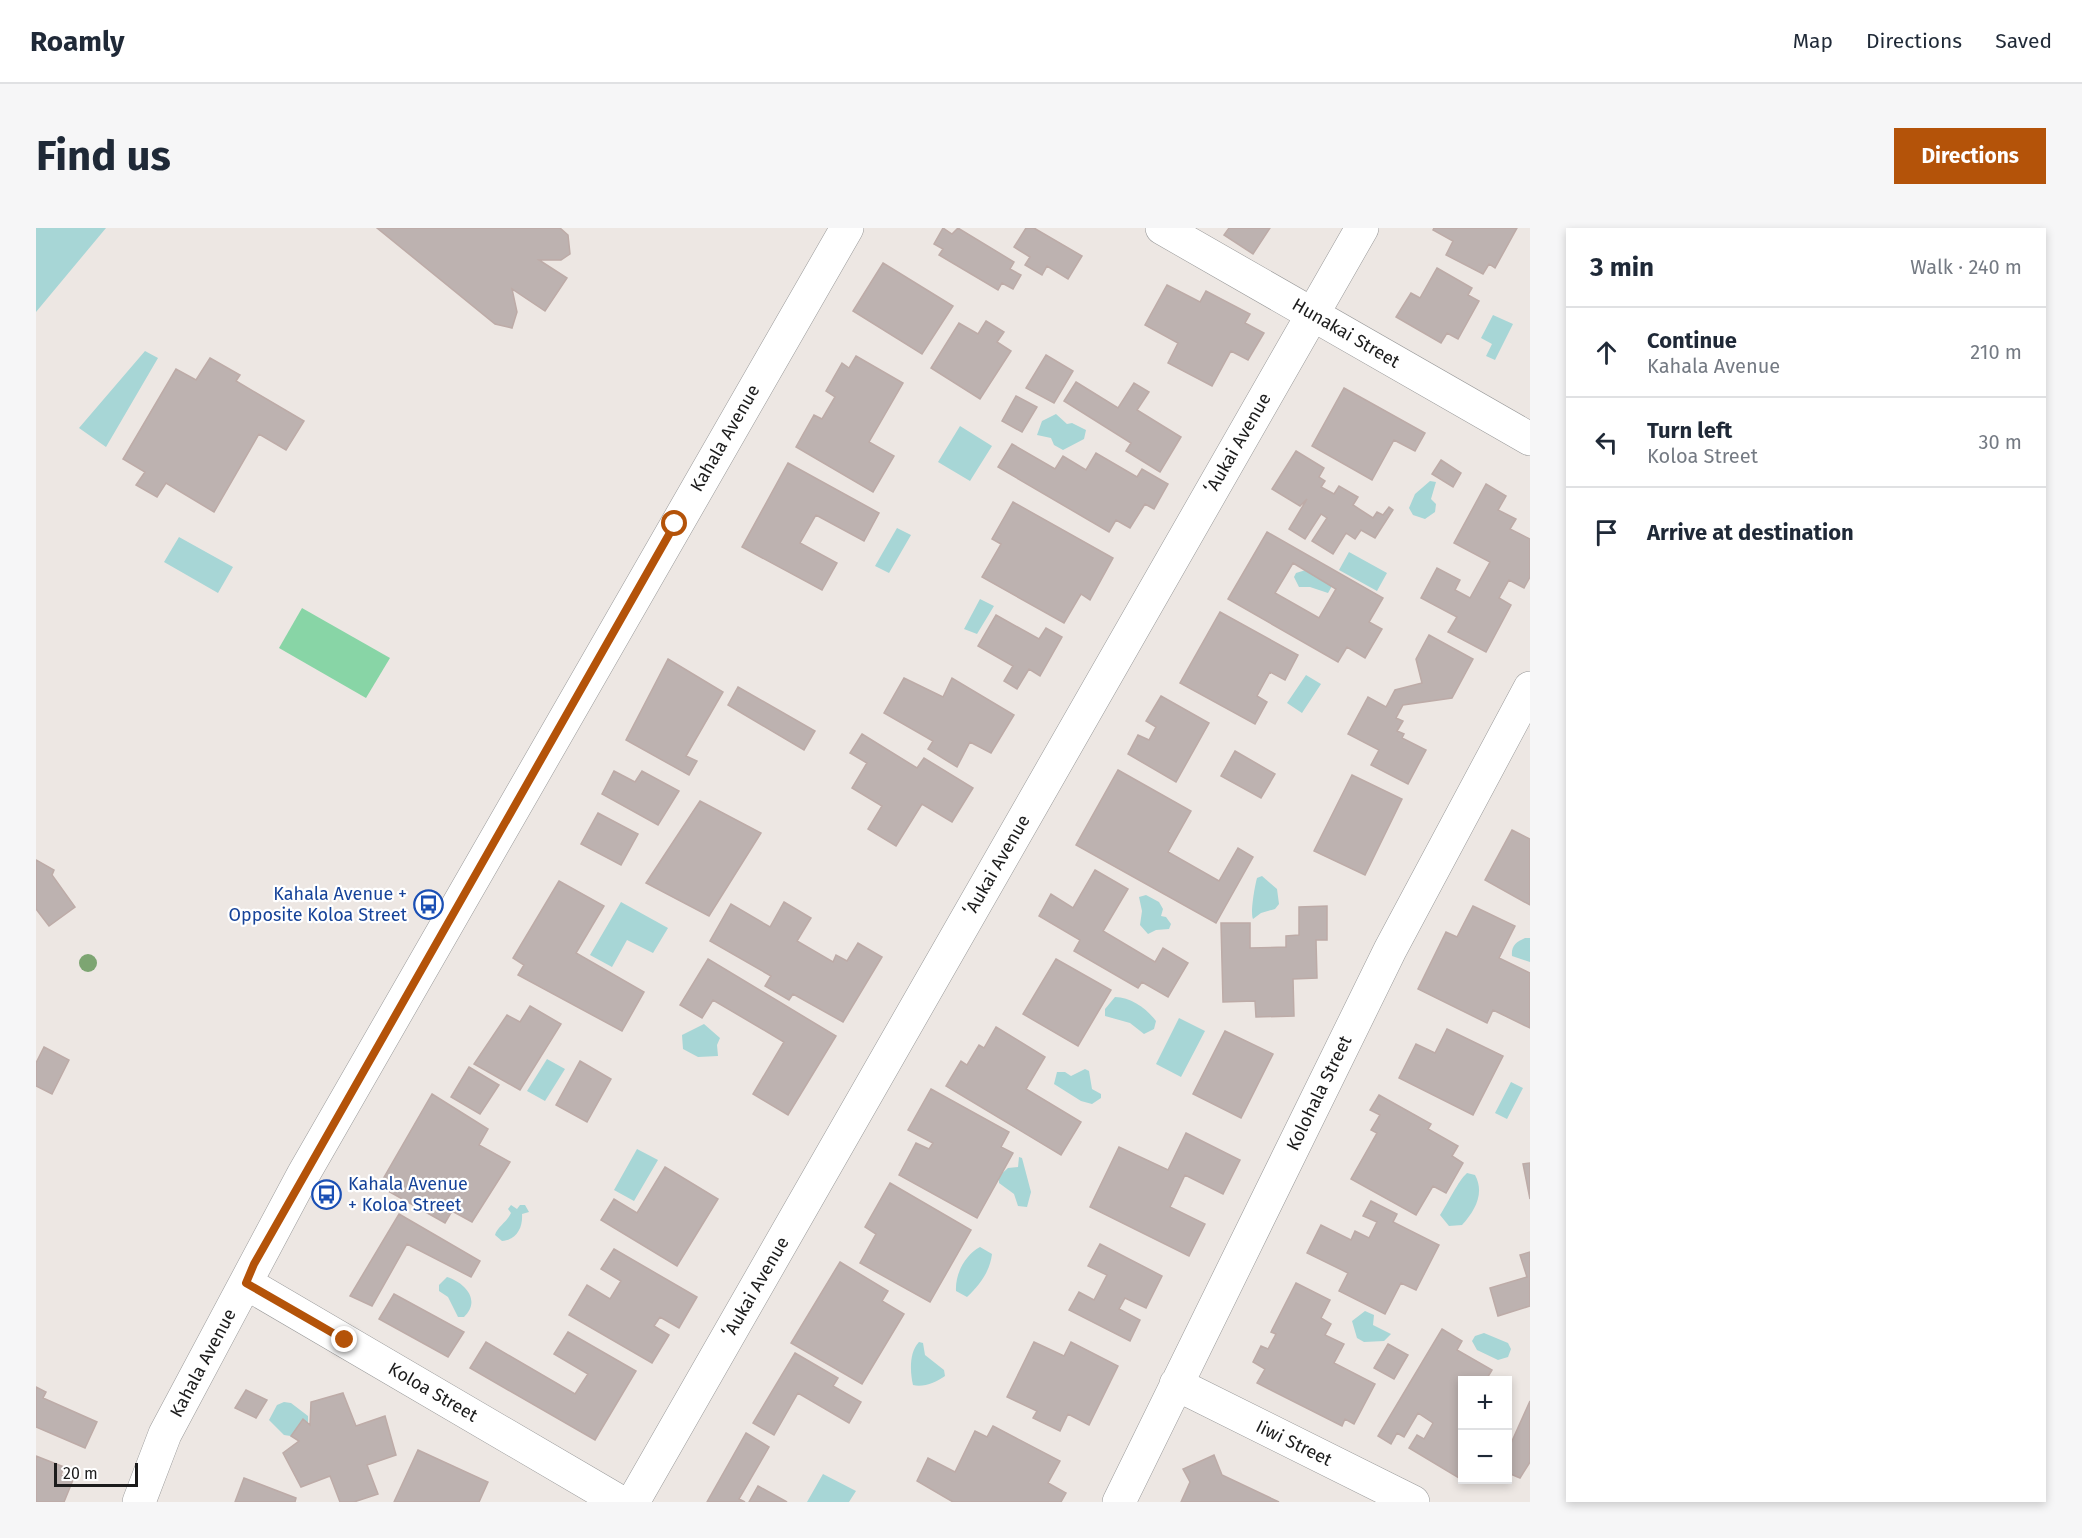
<!DOCTYPE html>
<html lang="en">
<head>
<meta charset="utf-8">
<style>
  :root { --surface:#fff; --page:#f6f6f7; --text:#1f2937; --muted:#747a83; --line:#e0e1e3; --accent:#b45309 }
  body { margin:0; font-family:"Fira Sans",sans-serif; background:var(--page); color:var(--text) }
  .controls { position:absolute; right:18px; bottom:18px; display:grid; overflow:hidden; border-radius:0px; box-shadow:0 3px 9px #0003 }
  .controls button { width:54px; height:54px; display:grid; place-items:center; padding:0; border:0; border-bottom:2px solid var(--line); background:var(--surface); color:var(--text); font:30px sans-serif }
  .scale { position:absolute; left:18px; bottom:15px; width:84px; box-sizing:border-box; padding-left:6px; border:3px solid #1c1c1c; border-top:0; font-size:16px; line-height:21px; white-space:nowrap; color:#1c1c1c; -webkit-text-stroke:4px #fff; paint-order:stroke }
  .stop { position:absolute; width:18px; height:18px; margin:-14px; border:4px solid #b45309; border-radius:50%; background:#fff }
  .stop.end { background:#b45309; border-color:#fff; box-shadow:0 2px 6px #0008 }
  .list { margin:0; padding:0; list-style:none }
  h2 { display:flex; justify-content:space-between; align-items:center; height:78px; margin:0; padding:0 24px; font-size:26px }
  h2 small { font-size:20px; font-weight:400; color:var(--muted) }
  .list li { display:grid; grid-template-columns:39px 1fr auto; gap:18px; align-items:center; box-sizing:border-box; height:90px; padding:0 24px; border-top:2px solid var(--line) }
  .list b { display:block; font-size:22px; white-space:nowrap }
  .list p { margin:0; font-size:20px; white-space:nowrap; color:var(--muted) }
  .list em { font-size:20px; font-style:normal; color:var(--muted) }
  .icon { flex:none; width:33px; height:33px; fill:none; stroke:currentColor; stroke-width:2; stroke-linecap:round; stroke-linejoin:round }
  .map { position:relative; flex:none; width:1494px; height:1274px; overflow:hidden; border-radius:0px }
  header { display:flex; align-items:center; gap:36px; box-sizing:border-box; height:84px; padding:0 30px; background:var(--surface); border-bottom:2px solid var(--line) }
  header strong { font-size:28px }
  nav { display:flex; gap:33px; margin-inline-start:auto; font-size:21px }
  .intro { display:flex; align-items:center; justify-content:space-between; box-sizing:border-box; height:144px; padding:0 36px }
  h1 { margin:0; font-size:42px }
  .button { padding:15px 27px; border-radius:0px; background:var(--accent); color:#fff; font-size:21px; font-weight:700 }
  main { display:flex; gap:36px; padding:0 36px }
  aside { flex:1; background:var(--surface); border-radius:0px; box-shadow:0 3px 9px #0003 }
  .map>svg:first-child { display:block }
  .pitch { fill:#88d5a6 }
  .water { fill:#a7d6d6 }
  .building { fill:#bdb2b0; stroke:#bdaba7; stroke-width:1.5; fill-rule:evenodd }
  .lines { fill:none; stroke-linecap:round; stroke-linejoin:round }
  .minor-casing { stroke:#999; stroke-width:34 }
  .minor { stroke:#fff; stroke-width:33 }
  .tree { fill:#7da572 }
  .route { stroke:#b45309; stroke-width:8 }
  .labels { text-anchor:middle; stroke-width:4.5; stroke-linejoin:round; paint-order:stroke }
  .street-label { font-size:18px; fill:#1c1c1c; stroke:#fff }
  .transit-label { font-size:18px; fill:#164399; stroke:#fff; text-anchor:end }
</style>
</head>
<body>
<header>
<strong>Roamly</strong>
<nav><a>Map</a><a>Directions</a><a>Saved</a></nav>
</header>
<div class="intro"><h1>Find us</h1><a class="button">Directions</a></div>
<main>
<div class="map">
<svg width="1494" height="1274" viewBox="0 0 1494 1274">
  <rect width="100%" height="100%" fill="#ede7e3"/>
  <path class="pitch" d="M266,380l88,50 -24,40 -87,-50z"/>
  <path class="water" d="M0,0h70l-70,84z
    M1457,87l20,9 -18,36 -9,-4 6,-12 -11,-6z
    M109,123l13,7 -52,89 -27,-19z
    M1020,186l11,10 5,-1 14,7 -2,9 -21,11 -9,-5 -3,-7 -14,-3 5,-14z
    M924,198l32,20 -22,35 -32,-19z
    M1394,253l6,1 -5,17 5,5 -1,8 -10,7 -12,-4 -4,-7 6,-14z
    M861,300l14,7 -22,38 -14,-7z
    M143,309l54,30 -15,26 -54,-31z
    M1313,324l38,21 -10,18 -38,-21z
    M1273,341l23,17 -4,7 -18,-6h-11l-5,-10 2,-4z
    M944,371l14,7 -17,28 -13,-5z
    M1270,447l15,9 -19,29 -15,-10z
    M1226,648l15,13 2,15 -4,5 -14,4 -8,6c-3,-6 2,-34 4,-41z
    M1110,667l13,7 4,7 -2,7 5,1 5,7 -2,5 -13,1 -8,4 -8,-9 2,-14 -3,-14z
    M585,674l47,26 -15,25 -26,-13 -15,27 -22,-12z
    M1489,710h5v24l-18,-6c-1,-10 4,-14 13,-18z
    M1079,769c16,0 32,12 41,24l-2,8 -10,5 -14,-11 -25,-7v-7z
    M1143,790l26,13 -24,46 -25,-13z
    M668,796l16,14 -3,7 1,11 -20,1 -15,-8 -1,-14z
    M511,831l18,10 -20,32 -18,-10z
    M1049,841l4,2 3,18 9,5v4l-9,6 -11,-3 -27,-17 3,-12h8l6,4z
    M1475,854l12,6 -16,31 -12,-6z
    M601,921l21,11 -24,41 -20,-11z
    M983,929l3,1 9,34 -4,15 -9,-1 -4,-12 -15,-11v-7l9,-8 10,-1z
    M1431,945l8,2c10,18 0,36 -13,50l-13,1 -9,-11c8,-12 18,-34 27,-42z
    M475,977l6,4 3,-4h5l4,7 -7,2c1,13 -5,26 -20,27l-7,-6c2,-8 12,-13 16,-22l-3,-4z
    M944,1019l12,7c-2,17 -12,31 -25,43l-11,-6c-1,-17 9,-36 24,-44z
    M411,1049c19,6 34,24 17,40h-6l-10,-20 -9,-6v-6z
    M1329,1083l9,4 -1,10 18,9 -7,7 -20,1 -7,-4 -5,-17z
    M1448,1105l24,10 3,6 -3,8 -10,3 -21,-10 -5,-9 3,-5z
    M883,1114l4,1 2,12 19,15 1,6c-8,6 -22,12 -32,9 -3,-13 -4,-33 6,-43z
    M248,1174l7,1 17,13v10l-11,11 -13,-2 -15,-15 8,-15z
    M787,1246l33,17 -7,11h-42z"/>
  <path class="building" d="M341,0h183l8,7 2,19 -9,6h-22l28,18 -22,33 -33,-22 5,23 -5,16 -17,-4z
    M907,0l9,6 6,-6 56,34 -4,7 11,6 -8,14 -11,-6 -4,7 -59,-35 4,-6 -9,-5z
    M990,0h8l48,28 -14,23 -21,-13 -5,9 -17,-10 5,-8 -16,-10z
    M1193,0h41l-17,26 -29,-19z
    M1398,0h83l-22,40 -6,-4 -6,10 -37,-19 7,-14 -20,-11z
    M847,35l70,43 -31,48 -69,-43z
    M1401,40l35,20 -4,7 11,6 -21,38 -11,-6 -6,10 -45,-26 15,-24 9,5z
    M1131,57l33,17 6,-11 44,23 -5,9 19,10 -16,27 -17,-9 -19,35 -44,-23 10,-20 -33,-18z
    M950,93l18,11 -7,10 14,9 -31,48 -49,-31 28,-45 19,11z
    M1010,127l27,16 -19,32 -28,-15z
    M820,128l47,27 -34,59 25,14 -21,36 -77,-45 18,-32 8,4 13,-22 -9,-6 16,-28 7,5z
    M174,130l30,17 -4,6 68,40 -18,29 -27,-16 -45,78 -48,-29 -9,14 -21,-12 9,-13 -22,-13 53,-90 20,11z
    M1040,154l42,26 16,-25 15,9 -12,18 44,27 -21,35 -34,-21 5,-8 -67,-42z
    M1308,160l81,45 -10,18 -21,-11 -22,40 -60,-34z
    M980,168l21,11 -15,25 -20,-11z
    M976,216l43,25 8,-13 23,14 10,-17 41,24 5,-8 26,15 -14,25 -9,-5 -15,24 -14,-8 -7,12 -111,-65z
    M1260,223l28,17 -5,9 6,4 -4,6 13,7 5,-8 19,11 -5,8 20,13 4,-6 6,3 6,-8 4,3 -18,28 -14,-8 -6,9 -9,-6 -13,21 -21,-13 15,-23 -6,-4 -16,25 -16,-10 18,-30 -7,7 -28,-17z
    M1405,232l20,13 -8,14 -21,-13z
    M752,235l91,50 -15,28 -48,-26 -16,28 37,20 -15,27 -80,-43z
    M1450,256l20,12 -8,14 18,9 -6,10 20,10v38l-6,11 -15,-8 -10,18 12,7 -25,47 -38,-20 9,-15 -36,-19 16,-30 23,12 -5,10 15,8 20,-36 -36,-19z
    M977,274l100,56 -23,42 -9,-6 -17,29 -82,-46 19,-33 -9,-5z
    M1231,304l116,66 -14,24 13,7 -17,29 -18,-11 -9,15 -110,-63zM1257,335l43,26 -17,29 -44,-25z
    M1184,384l78,43 -13,25 -15,-8 -13,24 10,6 -12,22 -75,-41z
    M960,387l43,24 7,-11 16,9 -22,39 -11,-7 -12,20 -13,-8 9,-15 -35,-20z
    M1393,407l44,24 -21,39 -49,7 -7,13 7,3 -6,10 7,3 -2,4 24,12 -18,34 -37,-19 8,-15 -31,-16 20,-37 18,10 9,-17 27,-7 -6,-24z
    M632,431l55,33 -37,64 11,5 -8,14 -63,-35z
    M868,450l39,19 9,-19 62,37 -23,38 -21,-11 -13,25 -29,-18 5,-8 -49,-28z
    M702,459l77,44 -11,19 -76,-45z
    M1125,468l48,27 -33,59 -48,-28 10,-19 11,5 7,-13 -10,-6z
    M826,506l55,34 7,-10 49,30 -21,34 -30,-18 -26,42 -28,-17 14,-23 -30,-18 15,-25 -17,-10z
    M1199,523l40,23 -14,24 -40,-22z
    M1082,542l73,41 -23,41 51,29 19,-33 15,9 -37,66 -140,-78z
    M578,543l21,11 7,-11 37,20 -21,34 -56,-31z
    M1316,547l50,24 -37,76 -51,-24z
    M664,573l61,32 -52,83 -63,-33z
    M562,585l40,21 -17,31 -40,-21z
    M1476,602l18,9v66l-45,-25z
    M0,632l18,10 -2,5 23,32 -26,19 -13,-17z
    M1059,642l33,19 -25,42 52,31 8,-14 25,15 -20,34 -26,-15 -4,6 -64,-37 6,-11 -41,-24 12,-22 22,14z
    M523,653l45,25 -28,47 68,39 -22,39 -104,-56 6,-10 -11,-7z
    M748,674l27,16 -14,23 36,21 3,-7 11,6 11,-18 24,14 -39,65 -50,-28 -4,6 -24,-14 6,-10 -61,-35 21,-37 39,23z
    M1291,678v34h-11l1,38 -24,1 1,37 -38,1 -1,-16 -32,1 -2,-79h29v25l36,-1v-11l13,-1v-28z
    M1437,678l42,20 -16,32 31,15v55l-37,-18 -6,13 -69,-34 28,-57 11,5z
    M672,731l128,77 -48,79 -35,-21 31,-52 -71,-42 -11,18 -22,-13z
    M1020,731l55,31 -33,56 -55,-32z
    M494,778l31,18 -41,66 -46,-26 33,-49 13,7z
    M960,799l49,30 -19,32 55,33 -20,33 -115,-69 15,-25 6,4 12,-20 5,3z
    M1411,801l56,27 -30,59 -74,-37 17,-34 19,9z
    M1189,803l48,23 -32,64 -48,-24z
    M8,819l25,13 -17,34 -16,-8v-23z
    M544,833l31,18 -24,43 -31,-17z
    M433,839l30,18 -19,29 -29,-17z
    M895,861l78,43 -8,15 12,6 -36,65 -78,-43 17,-32 13,6 4,-6 -25,-13z
    M396,866l56,35 -9,16 31,17 -38,60 -20,-11 -7,12 -66,-37z
    M1343,867l52,29 -3,5 30,17 -6,10 11,7 -17,30 -13,-7 -17,29 -65,-36 26,-46 -6,-3 9,-15 -10,-5z
    M1150,905l54,27 -17,34 -38,-19 -15,32 35,17 -16,32 -99,-49 29,-60 49,23z
    M1494,935v36l-7,-35z
    M629,939l53,32 -41,67 -76,-46 13,-21 23,14z
    M854,955l81,47 -41,72 -70,-39 16,-29 -11,-7z
    M1335,973l26,13 -4,8 46,23 -23,45 -15,-7 -16,31 -46,-23 9,-18 -41,-20 14,-28 30,15 4,-9 14,7 8,-16 -14,-6z
    M363,986l81,47 -9,16 -64,-33 -35,62 -22,-10z
    M1064,1016l62,32 -16,32 -21,-10 -6,11 21,11 -10,21 -61,-31 10,-18 15,8 13,-25 -19,-9z
    M578,1021l83,48 -18,31 -19,-11 -6,9 15,9 -17,28 -83,-48 18,-30 23,14 11,-18 -20,-12z
    M1494,1024v54l-32,10 -8,-28 37,-11 -7,-22z
    M804,1034l48,29 -6,10 22,13 -42,70 -71,-41z
    M1260,1055l34,17 -9,18 10,6 -6,11 19,9 -10,19 41,21 -21,40 -9,-5 -3,7 -85,-43 8,-14 -12,-7 8,-16 7,3 8,-15 -5,-2z
    M358,1066l70,38 -16,25 -69,-38z
    M1406,1101l20,12 -5,9 35,20 -6,10h-24v93l-3,5 -50,-30 8,-13 7,4 9,-16 -15,-10 -14,24 -7,-4 -6,11 -13,-8z
    M532,1104l68,39 -41,69 -125,-72 16,-26 89,52 13,-20 -34,-20z
    M998,1114l30,14 7,-14 47,24 -29,59 -21,-11 -8,17 -27,-13 4,-7 -30,-14z
    M1352,1116l20,11 -14,24 -20,-11z
    M759,1125l43,25 -5,8 28,16 -12,21 -51,-30 -24,42 -21,-12z
    M0,1159l10,5 -3,6 54,24 -12,26 -49,-21z
    M210,1162l21,10 -11,18 -21,-10z
    M307,1165l13,33 29,-10 11,39 -29,10 11,29 -24,8h-14l-10,-26 -29,11 -18,-34 16,-12 -8,-5 12,-17 7,6 1,-23z
    M1494,1173v61l-10,16 -12,-5v-23z
    M957,1198l67,35 -12,22 18,10 -5,9h-108l-36,-21 11,-23 27,14 20,-41 12,6z
    M710,1205l23,14 -30,52 6,3h-38z
    M382,1222l70,32 -9,20h-85z
    M1178,1227l8,20 57,27h-98l9,-20 -7,-13z
    M0,1228l28,11 -3,8 12,5 -9,22h-28z
    M208,1250l52,20 -1,4h-60z
    M722,1258l29,16h-38z"/>
  <g class="lines">
    <defs>
      <path id="minor" d="M1126,0l368,211
        M210,1055l374,219
        M1140,1156l237,118
        M103,1274l26,-68 138,-259 544,-947
        M597,1274l729,-1274
        M1083,1274l271,-552 140,-262"/>
    </defs>
    <use href="#minor" class="minor-casing"/>
    <use href="#minor" class="minor"/>
  </g>
  <circle class="tree" cx="52" cy="735" r="9"/>
  <g class="lines">
    <path class="route" d="M309,1112l-99,-57 8,-19 421,-740"/>
  </g>
  <defs>
    <symbol id="bus-ring" viewBox="-11 -11 22 22"><circle r="9.5" fill="#fff" stroke="#1a4fb4" stroke-width="1.5"/><path d="M-5-6H5V4H4V6H2V4H-2V6H-4V4H-5ZM-3.5-4V0h7V-4ZM-3.5 1.2v1.5H-2V1.2ZM2 1.2v1.5H3.5V1.2Z" fill="#1a4fb4"/></symbol>
  </defs>
  <g fill-rule="evenodd">
    <use href="#bus-ring" x="376" y="660" width="33" height="33"/>
    <use href="#bus-ring" x="274" y="950" width="33" height="33"/>
  </g>
  <g class="labels">
    <g class="street-label">
      <text transform="translate(1310 105) rotate(30)" y="6">Hunakai Street</text>
      <text transform="translate(689 210) rotate(-60)" y="6">Kahala Avenue</text>
      <text transform="translate(1202 215) rotate(-60)" y="6">ʻAukai Avenue</text>
      <text transform="translate(961 637) rotate(-60)" y="6">ʻAukai Avenue</text>
      <text transform="translate(1283 865) rotate(-64)" y="6">Kolohala Street</text>
      <text transform="translate(720 1059) rotate(-60)" y="6">ʻAukai Avenue</text>
      <text transform="translate(167 1135) rotate(-62)" y="6">Kahala Avenue</text>
      <text transform="translate(397 1164) rotate(30)" y="6">Koloa Street</text>
      <text transform="translate(1258 1215) rotate(26)" y="6">Iiwi Street</text>
    </g>
    <g class="transit-label">
      <text x="371" y="672">Kahala Avenue +<tspan x="371" dy="21">Opposite Koloa Street</tspan></text>
      <text x="312" y="962" text-anchor="start">Kahala Avenue<tspan x="312" dy="21">+ Koloa Street</tspan></text>
    </g>
  </g>
</svg>
<div class="controls">
<button>+</button>
<button>−</button>
</div>
<div class="scale">20 m</div>
<div class="stop" style="left:639px;top:296px"></div>
<div class="stop end" style="left:309px;top:1112px"></div>
</div>
<aside>
<h2>3 min<small>Walk · 240 m</small></h2>
<ul class="list">
<li><svg class="icon" aria-label="ahead" viewBox="0 0 24 24"><path d="M12 20V5M6 11l6-6 6 6"/></svg><div><b>Continue</b><p>Kahala Avenue</p></div><em>210 m</em></li>
<li><svg class="icon" aria-label="left" viewBox="0 0 24 24"><path d="M17 20v-9H6M10 6l-5 5 5 5"/></svg><div><b>Turn left</b><p>Koloa Street</p></div><em>30 m</em></li>
<li><svg class="icon" aria-label="arrive" viewBox="0 0 24 24"><path d="M6 21V4h12l-3 4 3 4H6"/></svg><div><b>Arrive at destination</b></div></li>
</ul>
</aside>
</main>
</body>
</html>
